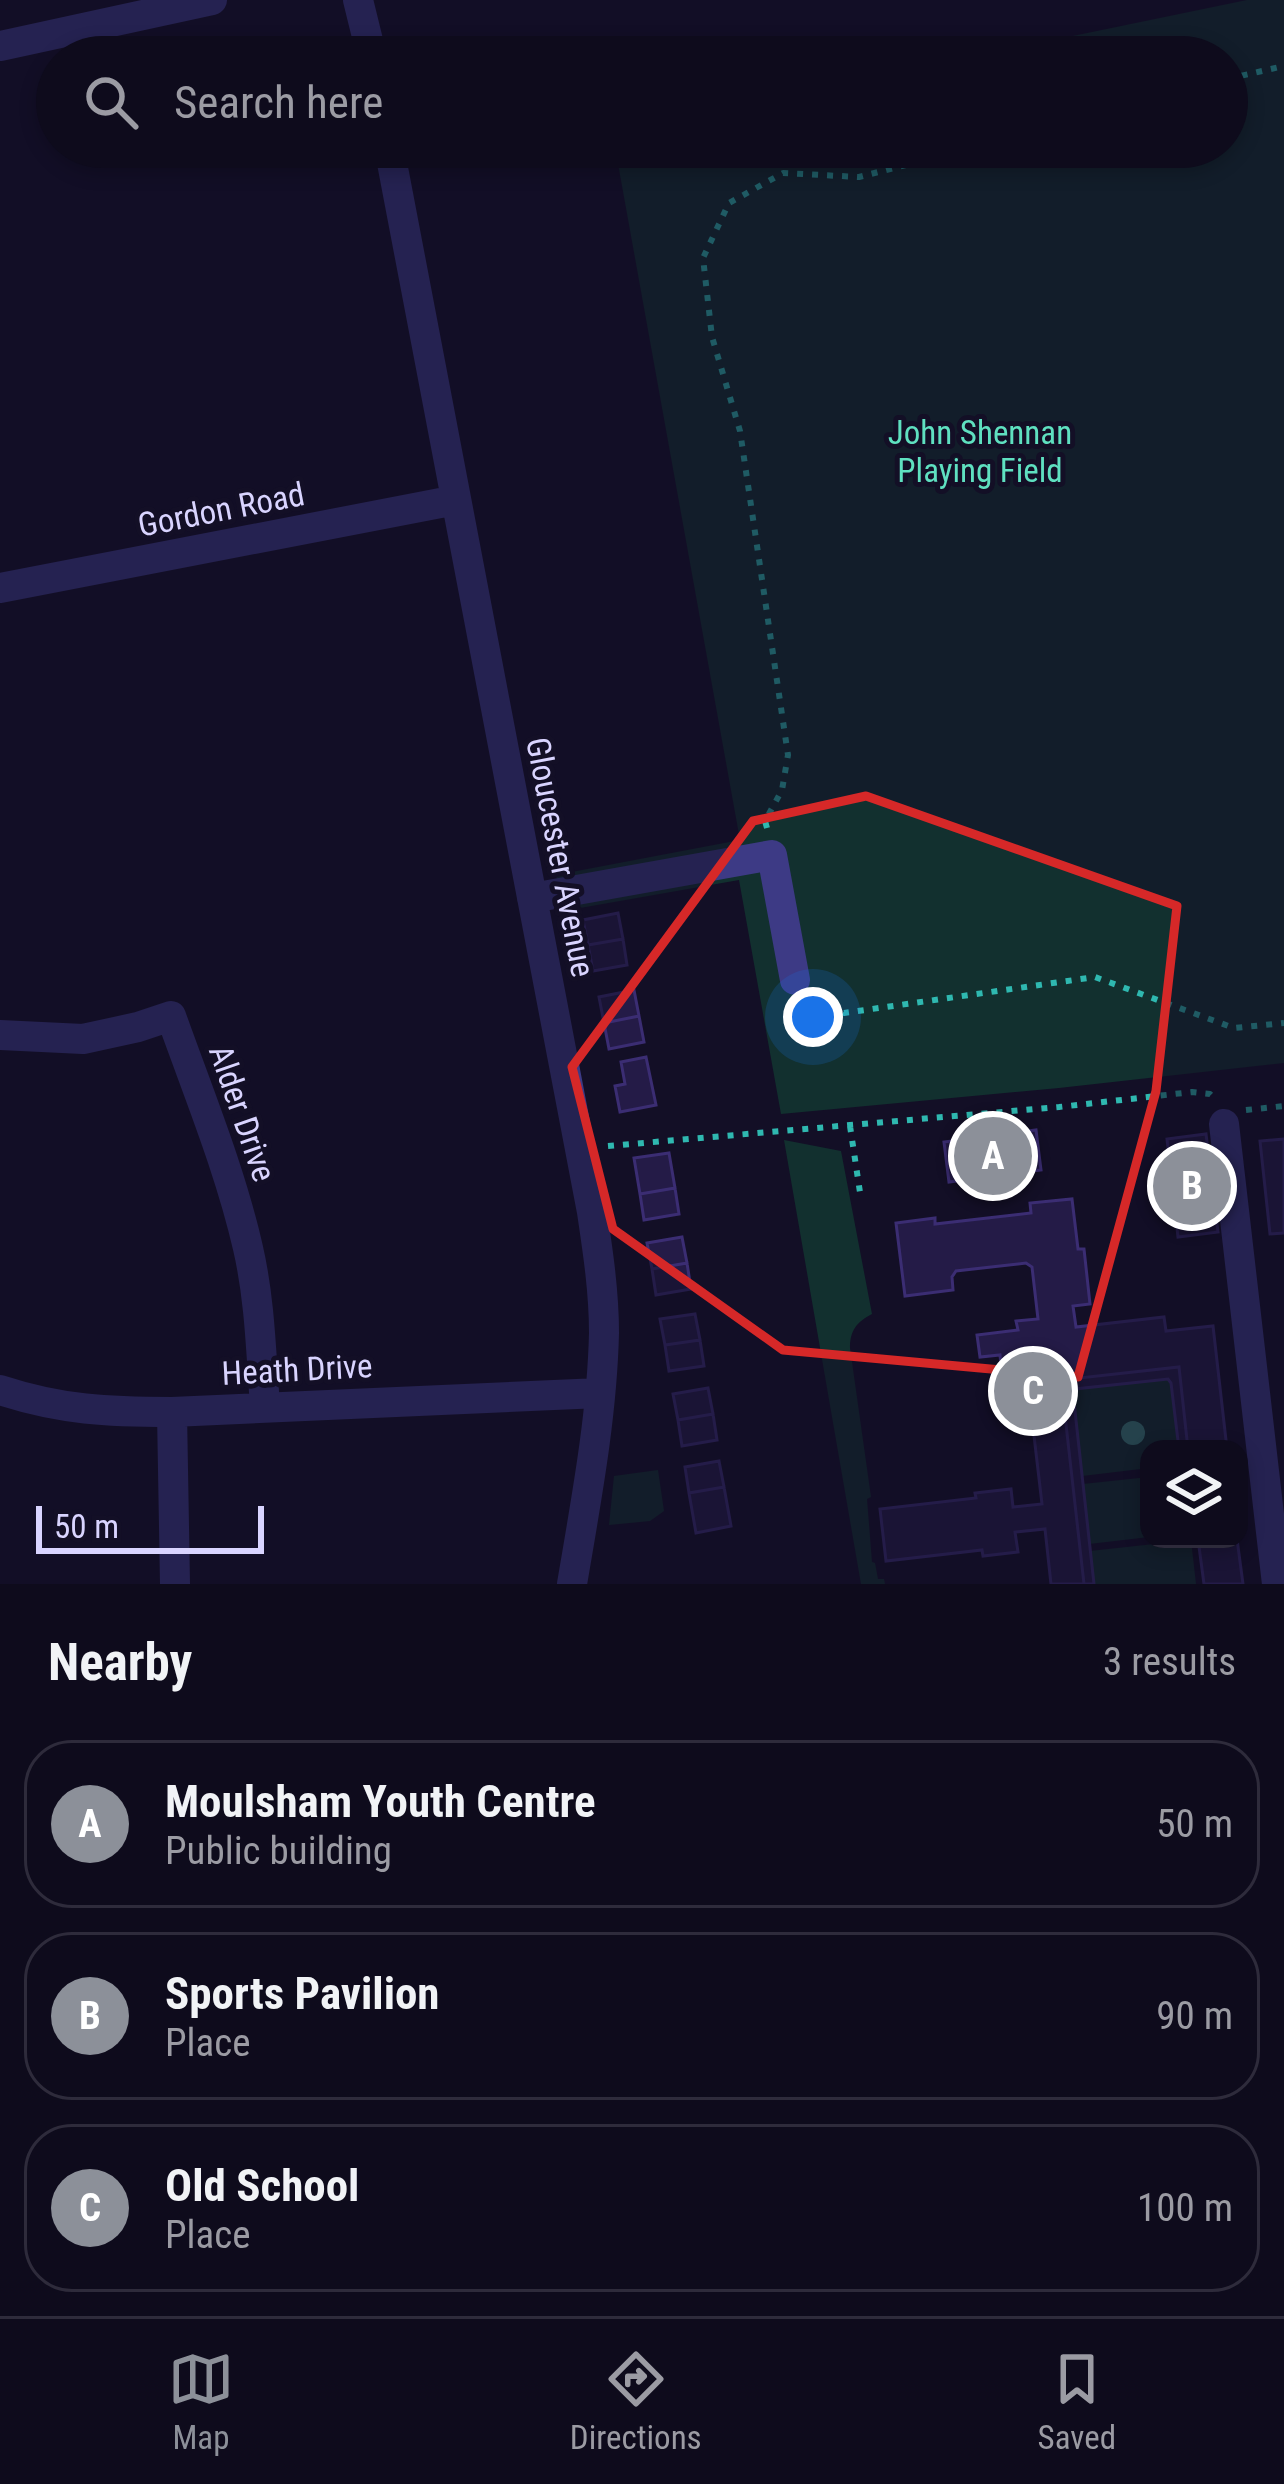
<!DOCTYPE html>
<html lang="en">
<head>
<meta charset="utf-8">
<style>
  :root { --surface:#0e0b1c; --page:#171425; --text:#f1f3f6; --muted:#9b9ba3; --line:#2e2b3b; --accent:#8c9099 }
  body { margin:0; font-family:"Roboto Condensed",sans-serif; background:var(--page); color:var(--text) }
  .controls { position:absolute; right:36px; bottom:36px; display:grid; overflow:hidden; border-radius:24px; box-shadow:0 6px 18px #0003 }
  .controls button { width:108px; height:108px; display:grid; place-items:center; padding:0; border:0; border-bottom:3px solid var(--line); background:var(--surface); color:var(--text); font:60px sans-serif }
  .scale { position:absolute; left:36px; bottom:30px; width:228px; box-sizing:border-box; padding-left:12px; border:6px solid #d9d4ff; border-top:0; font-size:33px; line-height:42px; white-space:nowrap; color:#d9d4ff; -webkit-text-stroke:9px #130f26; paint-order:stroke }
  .you { position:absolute; left:813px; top:1017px; width:42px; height:42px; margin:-30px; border:9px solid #fff; border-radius:50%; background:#1a73e8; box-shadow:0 0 0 18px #1a73e833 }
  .badge { display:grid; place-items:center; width:78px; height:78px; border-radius:50%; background:var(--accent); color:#fff; font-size:39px; font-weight:700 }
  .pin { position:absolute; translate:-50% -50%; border:6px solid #fff; box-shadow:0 3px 12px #0006 }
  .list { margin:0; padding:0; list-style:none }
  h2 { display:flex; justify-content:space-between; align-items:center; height:156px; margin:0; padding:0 48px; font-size:51px }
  h2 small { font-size:39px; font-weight:400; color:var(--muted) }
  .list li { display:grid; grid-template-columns:78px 1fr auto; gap:36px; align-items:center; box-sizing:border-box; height:168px; margin:0 24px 24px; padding:0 24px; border:3px solid var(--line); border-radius:48px }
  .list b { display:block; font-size:45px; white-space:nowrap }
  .list p { margin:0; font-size:39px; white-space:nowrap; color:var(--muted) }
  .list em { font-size:39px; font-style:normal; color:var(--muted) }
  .icon { flex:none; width:66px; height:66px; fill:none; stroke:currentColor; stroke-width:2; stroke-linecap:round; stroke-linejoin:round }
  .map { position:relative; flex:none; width:1284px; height:1584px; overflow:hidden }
  .search { position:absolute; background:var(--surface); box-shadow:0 6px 18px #0003; left:36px; right:36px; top:36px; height:132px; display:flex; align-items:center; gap:30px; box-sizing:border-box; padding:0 42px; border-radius:66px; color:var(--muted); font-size:45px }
  .sheet { height:732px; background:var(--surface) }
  nav { display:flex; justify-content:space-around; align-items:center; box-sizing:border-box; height:168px; border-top:3px solid var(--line); background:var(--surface); font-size:33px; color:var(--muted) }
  nav a { display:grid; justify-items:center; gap:6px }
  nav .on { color:var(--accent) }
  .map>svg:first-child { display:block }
  .green { fill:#12302f }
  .building { fill:#241b47; stroke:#3b2d73; stroke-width:3 }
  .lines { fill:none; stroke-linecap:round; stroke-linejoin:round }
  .path { stroke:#2fb8b0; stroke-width:6; stroke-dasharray:6 9; stroke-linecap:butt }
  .minor { stroke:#3d3a85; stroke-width:30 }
  .tree { fill:#3d827b }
  .marked { fill:none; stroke:#d62828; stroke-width:9; stroke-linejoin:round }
  .labels { text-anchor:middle; stroke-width:10; stroke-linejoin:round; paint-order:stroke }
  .park-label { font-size:33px; fill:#5fe0c0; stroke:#130f26 }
  .street-label { font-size:33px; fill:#d9d4ff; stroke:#130f26 }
</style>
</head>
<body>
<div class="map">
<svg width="1284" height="1584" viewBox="0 0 1284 1584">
  <rect width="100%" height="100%" fill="#130f26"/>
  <path class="green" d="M1247,0h37v1063l-225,25 -278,26 -42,-234 -176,31 -7,-36 184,-35 -125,-693h612v-90h-256z
    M784,1140l57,11 31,163c-15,8 -22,16 -22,34l21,149 -4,2 5,63 3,1 3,16h6l1,5h-24z
    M1168,1379l3,4 8,66h-30v19l-67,8 -9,-83 2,-4z
    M658,1470l6,41 -14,10 -41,4 5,-49z
    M1149,1477v60l-60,7 -6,-60z
    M1191,1540l5,44h-102l-4,-33z"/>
  <path class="building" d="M618,913l5,26 -35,6 -5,-25z
    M623,939l4,26 -34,6 -5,-26z
    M634,990l5,26 -35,7 -5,-26z
    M639,1016l5,26 -35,7 -5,-26z
    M646,1057l10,48 -36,7 -5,-26 10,-2 -4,-22z
    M1036,1130l5,40 -92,12 -5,-40z
    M1206,1134l12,98 -40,5 -11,-98z
    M1284,1139v94l-14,1 -10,-93z
    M669,1153l6,35 -35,6 -6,-36z
    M675,1188l4,26 -35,6 -4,-26z
    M1072,1199l6,50h6l6,55 -17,2 3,21 88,-10 2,14 47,-5 14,123h-39l-9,-82 -118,13 23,204h-33l-6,-55 -30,3 3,20 -35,4 -1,-6 -96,11 -6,-52 96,-11 -1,-5 36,-4 2,18 29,-3 -13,-111 -25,2 -4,-40 -20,2 -3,-22 41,-5 -2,-9 22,-2 -6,-52 -6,-4 -70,8 -4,6 1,13 -48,6 -9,-73 39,-5v6l96,-11 -1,-10z
    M682,1237l5,26 -35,6 -5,-26z
    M687,1263l4,26 -35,6 -4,-26z
    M695,1314l5,26 -35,5 -5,-26z
    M700,1340l4,26 -35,5 -4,-26z
    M1179,1367l9,82h-9l-8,-66 -3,-4 -93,10 -2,4 21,191h-10l-23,-204z
    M708,1388l5,26 -35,6 -5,-26z
    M713,1414l4,26 -35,6 -4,-26z
    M719,1461l5,26 -35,6 -4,-26z
    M724,1487l7,39 -35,7 -7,-40z
    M1198,1539h39l6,45h-39z"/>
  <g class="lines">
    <path class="path" d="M1227,79l57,-13
      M767,828l-2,-7 17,-31 6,-35 -48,-324 -28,-94 -9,-79 26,-55 54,-30 76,4 117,-30
      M818,996l26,17 251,-36 139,51 50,-5
      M1246,1110l38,-4
      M850,1126l11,73
      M608,1146l451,-39 133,-15 18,2 4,4"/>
    <path class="minor" d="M358,0l14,57
      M0,46l212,-46
      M389,147l203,1065c6,40 12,80 12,121 -2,84 -18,168 -32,251
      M0,588l456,-88
      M532,898l240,-43 23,125
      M0,1035l83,4 55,-12 33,-11c27,76 59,153 77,232 12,52 13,105 17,158
      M1224,1124l53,460
      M0,1390c61,20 109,22 172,22l428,-19
      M172,1412l3,172"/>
  </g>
  <circle class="tree" cx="1133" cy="1433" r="12"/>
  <path d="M0 0H1284V1584H0ZM866,796l311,110 -21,185 -78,286 -295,-27 -170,-121 -41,-162 181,-246z" fill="#130f26" fill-opacity=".55" fill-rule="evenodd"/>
  <path class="marked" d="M866,796l311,110 -21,185 -78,286 -295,-27 -170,-121 -41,-162 181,-246z"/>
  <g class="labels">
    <g class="park-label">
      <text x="980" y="444">John Shennan<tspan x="980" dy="38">Playing Field</tspan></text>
    </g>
    <g class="street-label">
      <text transform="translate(221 509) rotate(-11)" y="12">Gordon Road</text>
      <text transform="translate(561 857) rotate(79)" y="12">Gloucester Avenue</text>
      <text transform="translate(243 1113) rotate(71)" y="12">Alder Drive</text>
      <text transform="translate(297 1369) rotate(-3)" y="12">Heath Drive</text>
    </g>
  </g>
</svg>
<div class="controls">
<button><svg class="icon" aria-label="layers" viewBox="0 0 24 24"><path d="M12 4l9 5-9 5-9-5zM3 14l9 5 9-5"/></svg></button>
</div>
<div class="scale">50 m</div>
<div class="you"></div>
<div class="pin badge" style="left:993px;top:1156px">A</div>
<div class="pin badge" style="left:1192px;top:1186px">B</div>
<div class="pin badge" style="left:1033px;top:1391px">C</div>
<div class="search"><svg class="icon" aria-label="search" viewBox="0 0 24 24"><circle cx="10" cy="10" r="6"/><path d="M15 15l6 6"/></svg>Search here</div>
</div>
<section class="sheet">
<h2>Nearby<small>3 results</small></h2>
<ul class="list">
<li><span class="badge">A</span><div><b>Moulsham Youth Centre</b><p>Public building</p></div><em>50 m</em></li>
<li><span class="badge">B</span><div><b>Sports Pavilion</b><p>Place</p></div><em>90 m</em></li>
<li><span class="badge">C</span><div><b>Old School</b><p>Place</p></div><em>100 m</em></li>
</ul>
</section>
<nav>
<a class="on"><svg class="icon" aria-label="map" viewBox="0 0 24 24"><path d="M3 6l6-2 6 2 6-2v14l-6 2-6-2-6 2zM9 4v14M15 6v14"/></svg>Map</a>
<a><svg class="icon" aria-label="directions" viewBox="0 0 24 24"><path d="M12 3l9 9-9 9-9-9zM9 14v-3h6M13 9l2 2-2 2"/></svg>Directions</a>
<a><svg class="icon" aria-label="saved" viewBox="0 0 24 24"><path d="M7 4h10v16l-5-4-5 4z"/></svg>Saved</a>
</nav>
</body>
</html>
